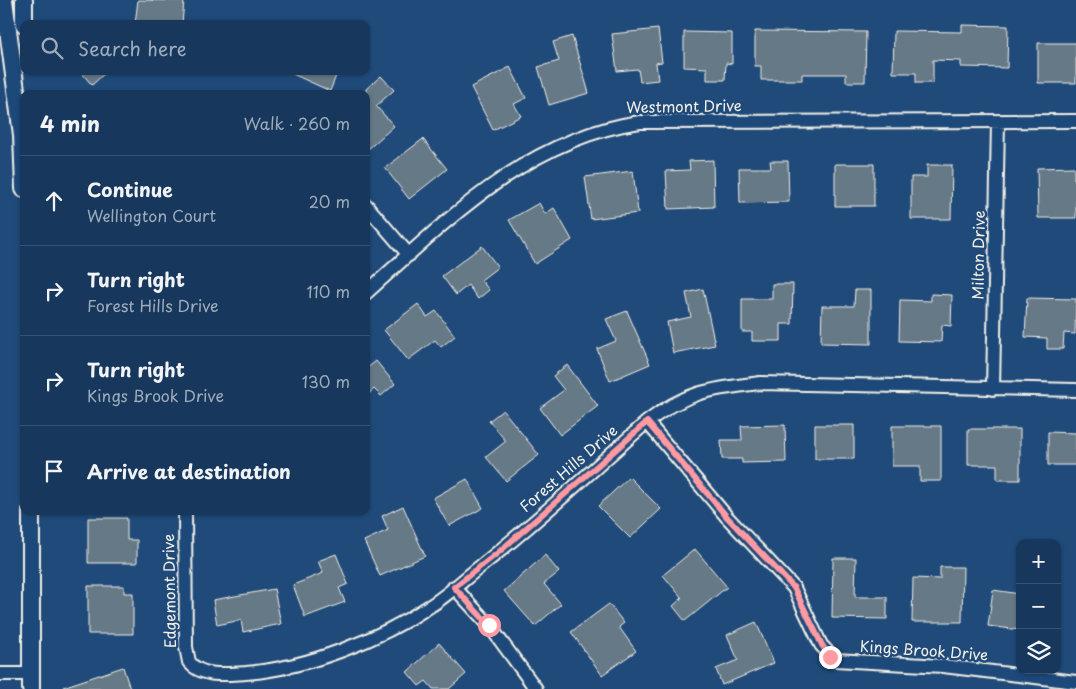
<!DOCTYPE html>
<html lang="en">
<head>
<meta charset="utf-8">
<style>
  :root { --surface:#17385c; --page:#244365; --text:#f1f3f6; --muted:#9eacbb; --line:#365272 }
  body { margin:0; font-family:"Playpen Sans",sans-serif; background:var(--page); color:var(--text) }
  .controls { position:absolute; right:15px; bottom:15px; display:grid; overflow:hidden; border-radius:10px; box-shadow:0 1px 4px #0004 }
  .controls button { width:45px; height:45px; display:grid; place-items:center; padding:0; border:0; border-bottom:1px solid var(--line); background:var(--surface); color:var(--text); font:25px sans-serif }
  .stop { position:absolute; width:15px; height:15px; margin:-11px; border:4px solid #ff9aa2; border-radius:50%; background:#fff }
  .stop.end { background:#ff9aa2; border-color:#fff; box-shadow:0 1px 5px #0008 }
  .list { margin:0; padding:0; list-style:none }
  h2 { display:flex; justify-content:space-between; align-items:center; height:65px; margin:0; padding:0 20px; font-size:21px }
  h2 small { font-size:16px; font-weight:400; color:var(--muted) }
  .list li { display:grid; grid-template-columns:32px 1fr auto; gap:15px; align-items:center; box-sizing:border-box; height:90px; padding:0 20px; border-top:1px solid var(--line) }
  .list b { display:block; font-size:19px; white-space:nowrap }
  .list p { margin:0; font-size:16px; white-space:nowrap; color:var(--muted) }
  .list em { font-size:16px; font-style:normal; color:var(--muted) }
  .icon { flex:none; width:28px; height:28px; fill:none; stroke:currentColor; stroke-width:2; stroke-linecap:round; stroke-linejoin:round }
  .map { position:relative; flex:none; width:1076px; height:689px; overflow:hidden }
  .search { position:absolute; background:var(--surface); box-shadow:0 1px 4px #0004; left:20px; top:20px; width:350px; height:55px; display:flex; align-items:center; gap:12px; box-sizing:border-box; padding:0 18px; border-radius:10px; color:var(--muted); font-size:19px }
  .panel { position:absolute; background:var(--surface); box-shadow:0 1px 4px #0004; left:20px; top:90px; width:350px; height:425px; border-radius:10px }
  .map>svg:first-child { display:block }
  .building { fill:#667987; stroke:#f4f1e8 }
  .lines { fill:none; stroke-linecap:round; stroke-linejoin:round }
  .minor-casing { stroke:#f4f1e8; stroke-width:16 }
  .secondary-casing { stroke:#f4f1e8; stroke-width:20 }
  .minor { stroke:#1f4a7a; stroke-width:12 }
  .secondary { stroke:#1f4a7a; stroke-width:16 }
  .route { stroke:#ff9aa2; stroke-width:6 }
  .labels { text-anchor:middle; stroke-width:5; stroke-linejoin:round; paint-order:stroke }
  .street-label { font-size:15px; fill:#f4f1e8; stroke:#1f4a7a }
</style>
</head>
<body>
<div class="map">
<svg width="1076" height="689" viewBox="0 0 1076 689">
  <rect width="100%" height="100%" fill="#1f4a7a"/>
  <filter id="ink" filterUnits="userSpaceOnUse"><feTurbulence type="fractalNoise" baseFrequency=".02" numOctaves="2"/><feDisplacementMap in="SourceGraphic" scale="10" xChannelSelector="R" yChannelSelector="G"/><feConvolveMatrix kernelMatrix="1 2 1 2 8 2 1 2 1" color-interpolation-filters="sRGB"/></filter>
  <g filter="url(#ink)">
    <path class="building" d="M138,0l46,1 -2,23h-47z
      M962,25l46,1 -1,42 -46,-1v-6l-28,-1v23h-17v-10h-23l1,-42 68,1z
      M658,29l4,33 -6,1 2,17 -18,2 -2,-13 -21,2 -5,-37z
      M755,31l111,1 -1,50h-19v-8h-44v6h-41v-14h-6z
      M684,32l48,1v31l-6,-1 -1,17h-18v-12l-23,-1z
      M572,36l17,57 -40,12 -11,-38 21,-6 -6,-19z
      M1038,43h38v40h-38z
      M510,67l16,31 -12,6 7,12 -28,14 -22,-43z
      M80,71h27l-15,14z
      M286,71h52l-8,20z
      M381,76l13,14 -18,16 18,20 -28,25v-62z
      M423,139l24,30 -38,30 -24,-31z
      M713,160l1,47 -46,2 -2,-38 24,-1 -1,-9z
      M770,161h18l1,41 -49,1 -1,-35h32z
      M835,164h39v42h-39z
      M927,165h25l-1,54h-40v-42h16z
      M1074,167v12h2v39h-38l-1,-50z
      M633,171l5,42 -47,6 -6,-42z
      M539,203l6,11 9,-6 18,32 -37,24 -26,-44z
      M482,246l16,21 -17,13 8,10 -11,9 -10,-14 -12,10 -14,-19z
      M772,284h21l-1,40h-11v17h-29v-9h-10v-33h30z
      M703,289l12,56 -42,8 -6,-31 24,-5 -5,-24z
      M855,290h16v54l-50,-1 1,-37h32z
      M931,294l21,1 -1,31 -9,-1 -1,17 -42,-1 1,-41 31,1z
      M1027,298l49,1 -1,35 -11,-1 -1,16h-16v-11l-22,-1z
      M418,304l9,13 9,-6 19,25 -14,11 -6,-7 -27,20 -24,-30z
      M627,311l23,53 -40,17 -13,-32 19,-8 -10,-22z
      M376,361l19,23 -14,12 -7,-7 -8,7v-27z
      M567,365l31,41 -38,29 -20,-27 24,-18 -11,-14z
      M503,410l36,45 -33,26 -20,-24 20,-16 -17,-20z
      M785,425l1,37 -44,1v-4h-20l-1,-19h21l-1,-14z
      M815,425h39v34h-39z
      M892,426h49v55h-21v-15h-28z
      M968,429h52v51h-23v-15h-29z
      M1048,432l28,1v32h-28z
      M629,477l32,32 -31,29 -32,-32z
      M467,479l16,29 -34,18 -16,-28z
      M403,506l22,50 -45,20 -16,-35 24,-11 -6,-14z
      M88,518h39v22h10v23h-49z
      M695,549l32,38 -42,34 -12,-15 9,-8 -19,-23z
      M336,554l12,30 -9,4 6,14 -40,15 -12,-32 30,-12 -5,-12z
      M545,555l14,17 -15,12 17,20 -26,22 -31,-35z
      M833,558h23l-1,39h32v22l-55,-1z
      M940,567h23l-1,55h-50l1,-44 27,1z
      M88,586h36v7h9v41h-45z
      M274,589l7,35 -38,8 -2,-12 -24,5 -4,-25z
      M993,590l27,4v36l-32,-4z
      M609,604l15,19 -5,4 17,24 -34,24 -31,-43z
      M756,622l18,41 -52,22 -6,-16 22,-9 -11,-25z
      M439,643l27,31 -17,15h-16l-7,-8 -7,5 -12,-14z
      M123,667l7,22h-67v-2z"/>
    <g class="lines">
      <defs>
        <path id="minor" d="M366,205l43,50
          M366,293c81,-73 162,-155 274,-171l436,-1
          M993,389l5,-267
          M647,422l80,95 67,71 27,57 14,15 108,6 133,16
          M185,511l1,136 3,15c13,16 38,12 57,11 61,-5 133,-33 184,-67 18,-11 34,-27 51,-40 57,-45 111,-96 166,-144 40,-31 64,-33 113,-39l316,7
          M454,587l35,38 47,64
          M0,674h31"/>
        <path id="secondary" d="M4,0l18,135 2,54
          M24,0v24
          M31,689v-178"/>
      </defs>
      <use href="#minor" class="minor-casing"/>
      <use href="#secondary" class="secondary-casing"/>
      <use href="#minor" class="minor"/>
      <use href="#secondary" class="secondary"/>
    </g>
  </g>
  <g class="lines" filter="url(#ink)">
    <path class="route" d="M489,625l-35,-38 45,-35 148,-130 80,95 67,71 28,57 8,12"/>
  </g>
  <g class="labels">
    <g class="street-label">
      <text transform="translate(684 107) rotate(-1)" y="5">Westmont Drive</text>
      <text transform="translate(979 255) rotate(-89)" y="5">Milton Drive</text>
      <text transform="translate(569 469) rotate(-41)" y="5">Forest Hills Drive</text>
      <text transform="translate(170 591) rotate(-91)" y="5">Edgemont Drive</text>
      <text transform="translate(924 651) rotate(4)" y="5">Kings Brook Drive</text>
    </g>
  </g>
</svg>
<div class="controls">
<button>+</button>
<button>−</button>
<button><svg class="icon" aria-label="layers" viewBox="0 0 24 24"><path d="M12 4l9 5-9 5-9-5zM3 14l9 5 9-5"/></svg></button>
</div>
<div class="stop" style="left:489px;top:625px"></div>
<div class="stop end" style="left:830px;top:657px"></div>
<div class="search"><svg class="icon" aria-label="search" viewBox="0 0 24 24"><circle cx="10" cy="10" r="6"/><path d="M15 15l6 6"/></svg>Search here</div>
<section class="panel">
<h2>4 min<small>Walk · 260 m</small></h2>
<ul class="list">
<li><svg class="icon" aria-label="ahead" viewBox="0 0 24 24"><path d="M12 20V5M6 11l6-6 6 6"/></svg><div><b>Continue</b><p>Wellington Court</p></div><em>20 m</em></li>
<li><svg class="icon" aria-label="right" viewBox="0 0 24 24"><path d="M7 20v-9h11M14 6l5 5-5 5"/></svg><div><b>Turn right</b><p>Forest Hills Drive</p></div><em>110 m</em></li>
<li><svg class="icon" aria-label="right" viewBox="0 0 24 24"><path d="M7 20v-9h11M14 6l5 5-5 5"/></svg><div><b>Turn right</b><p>Kings Brook Drive</p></div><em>130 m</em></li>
<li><svg class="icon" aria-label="arrive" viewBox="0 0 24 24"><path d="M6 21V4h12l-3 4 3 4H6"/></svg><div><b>Arrive at destination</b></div></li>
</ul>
</section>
</div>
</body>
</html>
